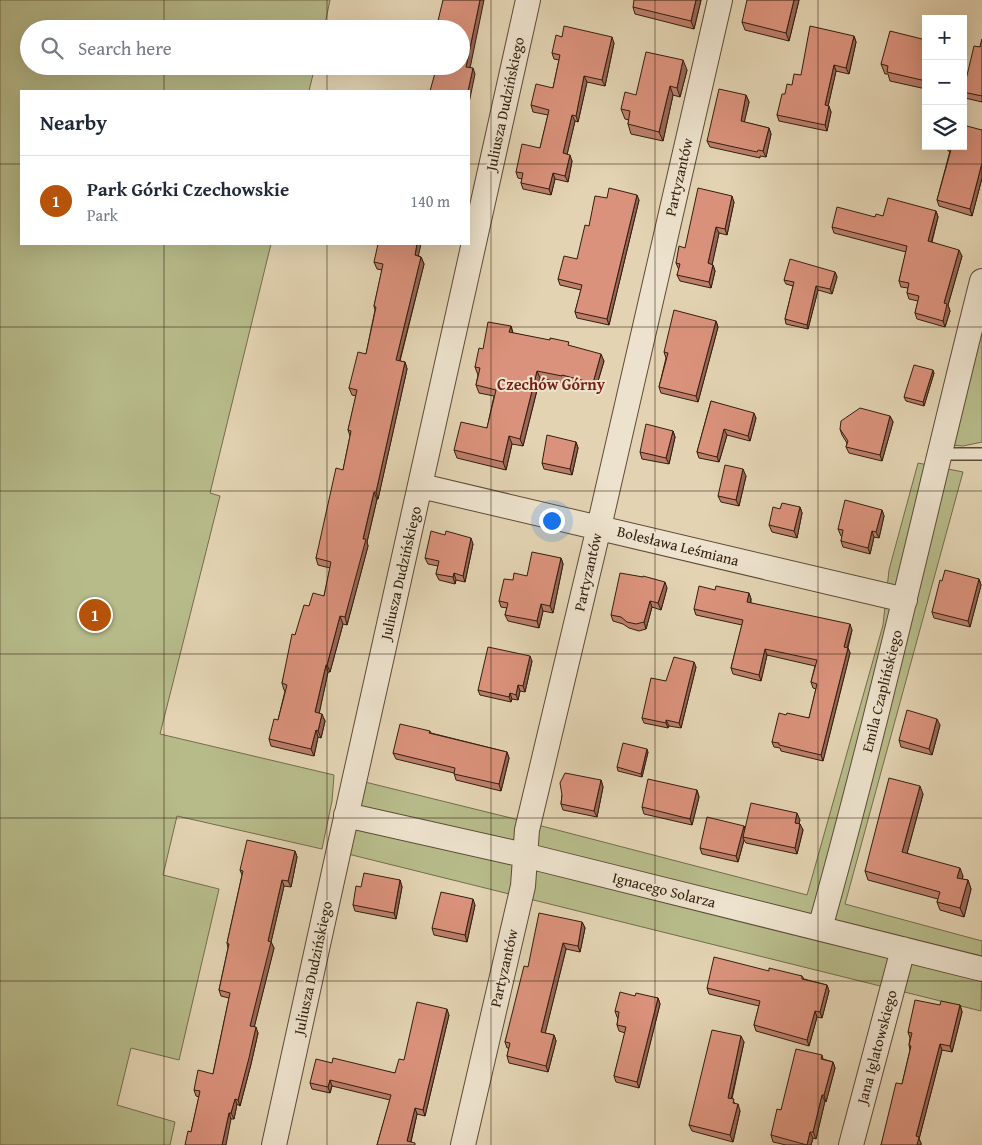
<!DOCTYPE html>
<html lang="en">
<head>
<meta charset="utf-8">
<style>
  :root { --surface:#fff; --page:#f6f6f7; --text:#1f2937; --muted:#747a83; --line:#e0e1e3; --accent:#b45309 }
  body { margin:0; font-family:"Gentium Book Plus",serif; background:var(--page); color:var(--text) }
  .controls { position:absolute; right:15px; top:15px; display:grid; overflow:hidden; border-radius:0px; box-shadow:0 5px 20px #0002 }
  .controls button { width:45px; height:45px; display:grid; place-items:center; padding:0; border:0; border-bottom:1px solid var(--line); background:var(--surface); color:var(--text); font:25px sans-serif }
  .you { position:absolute; left:551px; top:520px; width:18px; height:18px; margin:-12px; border:4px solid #fff; border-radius:50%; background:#1a73e8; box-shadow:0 0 0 8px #1a73e833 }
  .badge { display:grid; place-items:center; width:32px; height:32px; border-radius:50%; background:var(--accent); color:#fff; font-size:16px; font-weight:700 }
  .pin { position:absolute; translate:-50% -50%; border:2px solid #fff; box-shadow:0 1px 5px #0006 }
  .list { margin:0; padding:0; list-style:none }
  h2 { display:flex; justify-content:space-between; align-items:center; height:65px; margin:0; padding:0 20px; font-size:21px }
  h2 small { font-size:16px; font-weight:400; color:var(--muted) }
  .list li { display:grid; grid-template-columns:32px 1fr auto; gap:15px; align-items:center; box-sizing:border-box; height:90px; padding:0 20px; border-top:1px solid var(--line) }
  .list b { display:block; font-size:19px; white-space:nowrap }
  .list p { margin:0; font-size:16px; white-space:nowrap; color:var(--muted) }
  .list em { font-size:16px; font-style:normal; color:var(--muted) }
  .icon { flex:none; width:28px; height:28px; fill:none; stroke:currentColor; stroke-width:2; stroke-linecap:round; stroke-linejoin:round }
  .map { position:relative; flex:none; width:982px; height:1145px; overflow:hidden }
  .search { position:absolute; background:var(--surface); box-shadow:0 5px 20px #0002; left:20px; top:20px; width:450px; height:55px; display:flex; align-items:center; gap:12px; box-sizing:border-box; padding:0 18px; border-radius:28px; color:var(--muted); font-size:19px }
  .panel { position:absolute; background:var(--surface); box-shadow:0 5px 20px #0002; left:20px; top:90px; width:450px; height:155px; border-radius:0px }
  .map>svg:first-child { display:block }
  .green { fill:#b7bb8a; stroke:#746c4c }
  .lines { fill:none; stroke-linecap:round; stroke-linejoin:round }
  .lane-casing { stroke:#5e4b37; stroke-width:14 }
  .street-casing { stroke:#5e4b37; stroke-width:26 }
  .lane { stroke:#ede2cd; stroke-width:11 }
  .street { stroke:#ede2cd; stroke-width:24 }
  .wall { fill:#bc7e6b; stroke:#311e0e }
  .shaded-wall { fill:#996657; stroke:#311e0e }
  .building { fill:#db927c; stroke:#311e0e }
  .grid { fill:none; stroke:#311e0e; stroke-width:1; stroke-opacity:0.55 }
  .labels { text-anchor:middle; stroke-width:4; stroke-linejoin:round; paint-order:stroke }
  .street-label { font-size:15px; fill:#311e0e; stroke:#ede2cd }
  .neighbourhood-label { font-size:16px; font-weight:bold; fill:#7a1f14; stroke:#ede2cd }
</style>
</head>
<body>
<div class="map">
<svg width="982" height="1145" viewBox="0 0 982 1145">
  <rect width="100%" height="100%" fill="#e3d3b2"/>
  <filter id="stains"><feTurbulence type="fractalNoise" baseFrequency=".004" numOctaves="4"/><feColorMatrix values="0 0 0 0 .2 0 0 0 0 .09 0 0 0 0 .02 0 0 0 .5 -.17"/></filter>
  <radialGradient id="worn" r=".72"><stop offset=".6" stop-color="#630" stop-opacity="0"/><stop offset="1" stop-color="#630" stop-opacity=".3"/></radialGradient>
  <path class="green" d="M0,0h330l-6,29h-295v37h286l-6,25h-288v153h250l-61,249 10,3 -60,238 174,41 -2,26 -10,48 -145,-33 -14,59 56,14 -40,171 -48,-12 -14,57 58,17 -5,23h-170z
    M982,319v123l-19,4 -12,-1z
    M918,463l45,9 -118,432 137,37 -1,70 -637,-158 17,-72 150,37 296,77 76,-270 6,-55z"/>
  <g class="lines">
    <defs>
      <path id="lane" d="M939,454h43"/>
      <path id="street" d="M421,486l484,114
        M346,815l178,40 458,114
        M820,928c60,-214 108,-432 162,-647
        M274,1145c83,-382 170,-763 254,-1145
        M463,1145l60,-259 4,-56 72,-303 121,-527
        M851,1145l52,-196"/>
    </defs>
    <use href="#lane" class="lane-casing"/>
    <use href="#street" class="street-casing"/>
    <use href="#lane" class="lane"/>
    <use href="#street" class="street"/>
  </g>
  <path class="wall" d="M701,0l-7,29 -59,-15 -2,-7z
    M799,0l-10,41 -44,-11 -3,-8z
    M854,36l2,6 -7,32 -13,-3 -8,35 3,6 -4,19 -48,-10 -2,-6 8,-21 7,-9 9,-10z
    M562,37l52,6 -9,43 -18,-4 -9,40 -3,-1 -8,33 5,7 -4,21 -13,-3 -4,16 -28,-6 -2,-6 1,-4 -4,-1 -2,-6 24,-24 8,-33 -15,-3 -2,-7 22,-17 6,-28 -5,-1 -2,-6z
    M982,39v63l-17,-4 -2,-5 17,-46z
    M926,40v49l-36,-8 -2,-7h-3l-4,-10z
    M687,70l-7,27 -7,-2 -10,46 -32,-7 -3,-10 1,-4 -4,-1 -4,-10 15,-14z
    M746,95l3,7 -5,20 25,6 2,6 -5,23 -6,-1v2l-50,-11 -3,-6z
    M982,130v48l-10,38 -33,-10 -2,-6 13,-49h-2l-1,-5h16z
    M607,198l32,2 -30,125 -32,-7 -2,-6 6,-22 -21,-5 -2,-6 19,-20 12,-33z
    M734,202l-7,33 -8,-2 -7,31 1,1 2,6 -4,17 -31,-7 -3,-6 2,-5 -3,-7 9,-15z
    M936,211l2,6 -6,25 30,14 -14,49 2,6 -5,16 -28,-8 -2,-6 3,-12 -9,-2 -2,-6 1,-5 -7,-1 -2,-6 7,-29 -72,-19 -2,-6 43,-10z
    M419,256l2,1 3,7 -24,97 5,1 2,7 -29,130h-1l-10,43 1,4 -21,79 -4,-1 -13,48h-2l-9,41 6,8 -4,17 -3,-1 -4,19 -43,-10 -2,-7 9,-19 7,-29 -1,-1 -2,-7 13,-48 14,-29 15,-10 6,-28 -12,-3 -2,-7 27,-88 7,-34 -2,-6 8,-34 -4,-1 -3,-7 17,-34 9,-44 -1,-4 8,-36 -5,-1 -3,-7z
    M835,272l2,5 -5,17 -14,-4 -10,39 -22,-5 -1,-5 8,-33 -7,-2 -2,-4z
    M716,321l2,6 -20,75 -37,-9 -2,-6 7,-29 -2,-6z
    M511,326l2,7 57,13 34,15 -9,30 -30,-9v2l-25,-6 -17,68 -11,-2 -6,26 -49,-12 -3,-8 33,-22 7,-32 -15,-3 -3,-8 2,-10 -3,-8 8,-18z
    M934,373l-10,33 -18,-5 -2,-4z
    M711,401l45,17 -6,23 -23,-6 -8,27 -20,-4 -2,-6z
    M890,416l3,6 -11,39 -33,-8 -3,-6 1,-4 -5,-8 -2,-6z
    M673,431l2,6 -6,27 -27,-5 -2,-7z
    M576,442l2,6 -6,27 -28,-6 -2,-6z
    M746,476l-7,30 -18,-4 -3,-6z
    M800,507l2,6 -5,25 -25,-6 -3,-7 11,-16z
    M882,510l2,6 -5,22 -5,-1 -4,17 -27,-7 -2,-6 1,-5h-1l-3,-7z
    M473,544l-8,38 -9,-2 -1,4 -16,-4 -3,-6 2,-8 -10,-2 -3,-6z
    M561,558l2,6 -10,49 -10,-2 -4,17 -31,-7 -3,-6 2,-7 -6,-1 -2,-6 14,-21 14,-4z
    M979,579l2,6 -11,42 -36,-9 -2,-6 10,-31z
    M667,588l-6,22 -9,-3 -6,22 -7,2 -10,-3 -6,-4 -10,-3 -2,-6z
    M715,590l34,3 2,6v4l101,27 -4,18 2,5 -27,108 -42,-10 -1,-3 -6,-1 -2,-5 14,-27 23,3 7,-29 -3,-1 -2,-6 4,-16 -48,-11 -6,26 -28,-7 -2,-6 11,-43 -46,-10 -2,-6z
    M532,661l-7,31 -5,-1 -2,9 -6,-1 -1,3 -31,-7 -2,-5z
    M696,667l-15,61 -12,-2 -1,2 -24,-5 -2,-5 24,-37z
    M940,725l-8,30 -31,-8 -2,-7z
    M430,731l1,2 76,19 2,6 -8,33 -45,-11 -2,-7 -58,-14 -3,-6z
    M648,752l-6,25 -24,-6 -1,-4z
    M601,780l2,7 -6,30 -34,-7 -2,-6 1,-9z
    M697,790l2,7 -7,28 -48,-11 -2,-7z
    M923,794l-16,59 56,23 -1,3 6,1 3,9 -7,28 -24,-7 -3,-8 1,-3 -70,-19 -3,-9z
    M800,820l-1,3 4,7 -6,24 -51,-11 -2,-3 -6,22 -36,-8 -2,-6 44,-22 1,3z
    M295,851l2,6 -6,30 -7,-1 -13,56 3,6 -20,79 4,6 -7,31 -11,42 -3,-2 -3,15h-3l-40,13 8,-35 -3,-1 -2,-6 19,-16 16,-76 -8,-2 -2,-6 9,-42 -1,-5 15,-68 -2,-5z
    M400,880l2,7 -6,32 -41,-8 -2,-6 8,-18z
    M475,905l-8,37 -33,-7 -2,-7z
    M582,922l3,6 -5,24 -14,-3 -21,84 9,2 2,6 -8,31 -39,-9 -2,-7 2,-8h-2l-2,-6 23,-75z
    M769,971l33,5 2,3 23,6 2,6 -7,27 -5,-1 -8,29 -53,-15 -2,-6 5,-19 -50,-12 -2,-6z
    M635,996l23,2 2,6 -21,84 -23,-6 -2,-6 11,-43 -6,-2 -2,-6 1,-7 -1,-1 -2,-6z
    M940,1005h20l2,7 -10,40 -10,-2 -23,89 2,4v2h-40l21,-61 8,-34 -1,-5 1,-7 -2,-6z
    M449,1015l-24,101 -8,-2 -6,28 -34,3 13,-45 -58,-14 -2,7 -18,-4 -2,-6 22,-20 63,10 9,-13z
    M744,1042l-12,57 8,12 -7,31 -41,-11 -3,-6z
    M822,1055l1,4 10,3 2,6 -9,34 -1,-1 -9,38 -3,-1 -2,7h-25l-13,-3 -2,-7 10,-25z"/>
  <path class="shaded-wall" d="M480,0h4l-15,73 -3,-6z
    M696,0h5l-7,29 -3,-8z
    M794,0h5l-10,41 -3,-8z
    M854,36l2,6 -7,32 -3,-6z
    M612,37l2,6 -9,43 -3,-6z
    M683,60l4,10 -7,27 -3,-9z
    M834,65l2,6 -9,40 -2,-6z
    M473,68l2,6 -6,29v-12h-1z
    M584,76l3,6 -9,40 -2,-6z
    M670,86l3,9 -10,46 -4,-9z
    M746,95l3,7 -6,26 -2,-7z
    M829,106l2,6 -4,19 -2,-6z
    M572,115l3,6 -9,38 -3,-6z
    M769,128l2,6 -5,23 -3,-6z
    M570,155l2,6 -4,21 -3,-6z
    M982,163v15l-10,38 -2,-7z
    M553,173l2,6 -4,16 -2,-6z
    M637,195l2,5 -30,125 -2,-6z
    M732,196l2,6 -7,33 -2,-6z
    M936,211l2,6 -8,30 -2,-6z
    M716,227l3,6 -8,37 -3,-7z
    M417,244h4l-4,18 -2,-7z
    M959,250l3,6 -14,49 2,6 -5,16 -2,-6 1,-18z
    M421,257l3,7 -26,103 -2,-7z
    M713,265l2,6 -4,17 -2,-6z
    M835,272l2,5 -5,17 -2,-5z
    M816,286l2,4 -10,39 -1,-4z
    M716,321l2,6 -20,75 -2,-6z
    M511,326l2,8 -4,-2z
    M601,354l3,7 -9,30 -2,-8z
    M405,362l2,7 -29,130 -2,-7z
    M933,370l1,3 -10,33 -1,-4z
    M537,371l3,7 -17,68 -3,-7z
    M754,413l2,5 -6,23 -2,-5z
    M890,416l3,6 -11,39 -2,-6z
    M724,429l3,6 -8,27 -2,-5z
    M673,431l2,6 -6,27 -3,-6z
    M509,436l3,8 -6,26 -3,-8z
    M576,442l2,6 -6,27 -2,-6z
    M743,469l3,7 -7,30 -3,-6z
    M374,492l3,7 -10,43 1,4 -21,79 -2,-8z
    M800,507l2,6 -5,25 -3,-7z
    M882,510l2,6 -5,22 -3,-6z
    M872,531l2,6 -4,17 -2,-6z
    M471,538l2,6 -8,38 -2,-6z
    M561,558l2,6 -10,49 -3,-7z
    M454,573l2,7 -1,4 -2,-7z
    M979,579l2,6 -11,42 -2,-6z
    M665,582l2,6 -6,22 -3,-7z
    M749,593l2,6 -2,9 -2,-6z
    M650,601l2,6 -6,22 -2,-7z
    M541,604l2,7 -4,17 -2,-7z
    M340,616l3,8 -13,48 -3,-7z
    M850,624l2,6 -6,22 -2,-5z
    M848,648l2,5 -27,108 -2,-6z
    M765,649l2,6 -6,26 -2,-6z
    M530,656l2,5 -7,31 -2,-6z
    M694,662l2,5 -15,61 -2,-5z
    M326,665l2,7 -10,47 -3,-7z
    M518,685l2,6 -2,9 -2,-5z
    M510,693l2,6 -1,3 -2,-5z
    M322,714l3,7 -4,17 -3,-7z
    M937,719l3,6 -8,30 -3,-6z
    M666,720l3,6 -1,2 -2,-5z
    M316,730l2,7 -4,19 -3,-7z
    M647,749l1,3 -6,25 -1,-3z
    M507,752l2,6 -8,33 -2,-7z
    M601,780l2,7 -6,30 -3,-6z
    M920,786l3,8 -18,67 -3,-9z
    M697,790l2,7 -7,28 -2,-6z
    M797,813l3,7 -3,9 -2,-6z
    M800,824l3,6 -6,24 -2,-6z
    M744,826l2,6 -3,5 1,3 -6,22 -2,-6z
    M295,851l2,6 -6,30 -3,-6z
    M960,868l3,8 -3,10 -3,-8z
    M282,880l2,6 -13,56 3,6 -21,84 -3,-6 18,-85z
    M400,880l2,7 -6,32 -2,-6z
    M968,880l3,9 -7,28 -4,-9z
    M473,899l2,6 -8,37 -2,-7z
    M582,922l3,6 -5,24 -2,-6z
    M563,943l3,6 -22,89 -3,-6z
    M827,985l2,6 -7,27 -2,-6z
    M658,998l2,6 -21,84 -2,-6z
    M960,1005l2,7 -10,40 -2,-6z
    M447,1009l2,6 -24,101 -2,-6z
    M815,1011l2,6 -8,29 -2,-6z
    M256,1027l2,6 -7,31 -11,42 -2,-6z
    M554,1035l2,6 -8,31 -2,-6z
    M741,1036l3,6 -14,62 -2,-6z
    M940,1044l2,6 -23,89 2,4v2h-4l-1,-9z
    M833,1062l2,6 -9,34 -2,-7z
    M330,1080l2,6 -2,7 -2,-6z
    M822,1095l3,6 -9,38 -3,-7z
    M235,1099l2,5 -3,15 -3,-6z
    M738,1104l2,7 -7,31 -3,-7z
    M415,1108l2,6 -7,31 -3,-4z
    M229,1113l2,6 -5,26h-4z
    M810,1132l3,6 -2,7h-4z"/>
  <path class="building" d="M443,0h37l-14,67 7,1 -5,23h-38l5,-18 -3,-1 1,-6h28v-37h-25z
    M634,0h62l-5,21 -58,-14z
    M747,0h47l-8,33 -44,-11z
    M564,26l48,11 -10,43 -18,-4 -8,40 -4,-1 -9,38 7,2 -5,21 -12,-3 -4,16 -28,-6 2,-10 -7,-1 6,-28 18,4 9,-38 -18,-5 5,-21 17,4 7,-33 -8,-2 4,-18 6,2z
    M810,26l44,10 -8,32 -12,-3 -9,40 4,1 -4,19 -48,-10 5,-21h3l2,-10 5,1 2,-11 7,1z
    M890,31l36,9v41l-39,-9 1,-6 -7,-2z
    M982,39v57l-19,-4 11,-46 6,1z
    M646,52l37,8 -6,28 -7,-2 -11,46 -31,-8 2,-13 -9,-2 4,-17 11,3z
    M719,89l27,6 -5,26 28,7 -6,23 -5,-1 -1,2 -50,-11z
    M963,125l19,5v33l-12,46 -33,-9 15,-54h11z
    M609,188l28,7 -30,124 -32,-7 7,-27 -24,-6 6,-23 13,3 8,-34 4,1 6,-30 12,2z
    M698,188l34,8 -7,33 -9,-2 -8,36 5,2 -4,17 -32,-7 3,-11 -4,-1 3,-17 6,2z
    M888,198l48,13 -8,30 31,9 -15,53 3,1 -4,17 -28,-8 4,-17 -12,-3 2,-10 -10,-2 8,-35 -75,-19 5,-20 38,10 1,-3 7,2z
    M378,244h39l-2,11 6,2 -25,103 9,2 -29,130h-2l-11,47h3l-21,78 -5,-1 -13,49h-1l-11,47 7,2 -4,17 -2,-1 -5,19 -42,-10 5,-20 4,1 9,-35 -5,-2 10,-49 3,1 9,-30 5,1 4,-13 11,3 7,-34 -15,-4 20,-90 7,2 8,-39 -3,-1 9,-40 -8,-2 9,-36 8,2 10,-47 -2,-1 9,-42 -9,-2z
    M790,259l45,13 -5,17 -14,-3 -9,39 -22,-6 9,-37 -10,-2z
    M674,310l42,11 -20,75 -37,-9 9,-34 -4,-1z
    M488,322l23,4 -2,6 41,8v-2l19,4 -1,3 33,9 -8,29 -31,-8v1l-25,-5 -17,68 -11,-3 -6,26 -49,-12 7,-28 26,6 9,-38 -20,-5 4,-17 -5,-1 4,-19 4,1z
    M914,365l19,5 -10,32 -19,-5z
    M711,401l43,12 -6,23 -24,-7 -7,28 -20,-5z
    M860,408l30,8 -10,39 -34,-8 2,-6 -8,-12 1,-8z
    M646,424l27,7 -7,27 -26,-6z
    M547,435l29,7 -6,27 -28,-6z
    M725,465l18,4 -7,31 -18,-4z
    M845,500l37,10 -6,22 -4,-1 -4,17 -27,-7 2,-11 -5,-1z
    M782,503l18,4 -6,24 -25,-6 4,-18 7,2z
    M431,531l14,4 1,-4 25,7 -8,38 -9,-3 -1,4 -17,-3 3,-13 -14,-3z
    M532,552l29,6 -11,48 -9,-2 -4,17 -32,-6 3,-12 -9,-2 5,-22 9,1 1,-7 13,3z
    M945,570l34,9 -11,42 -36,-9 8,-32 2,1z
    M620,573l23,4v-1l22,6 -7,21 -8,-2 -6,21 -8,2 -9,-2 -6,-5 -10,-2z
    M699,586l16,4 1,-4 33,7 -2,9 103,22 -6,23 4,1 -27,107 -42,-10v-2l-7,-1 7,-29 7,2 1,-2 22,5 8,-34 -6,-2 6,-22 -52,-11 -6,26 -28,-7 12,-48 -49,-11z
    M488,647l42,9 -7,30 -5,-1 -2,10 -6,-2 -1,4 -31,-7z
    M674,657l20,5 -15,61 -13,-3v3l-24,-5 9,-40 15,3z
    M907,710l30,9 -8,30 -30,-9z
    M400,724l30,7 -1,2 78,19 -8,32 -45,-10 1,-6 -62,-15z
    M623,743l24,6 -6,25 -24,-7z
    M565,773l36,7 -7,31 -33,-7 1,-9 -2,-12z
    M889,778l31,8 -18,66 58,16 -3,10 11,2 -8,28 -23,-6 3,-10 -75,-21z
    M648,779l49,11 -7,29 -48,-12z
    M751,803l46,10 -2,10 5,1 -5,24 -52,-11z
    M707,817l37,9 -8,30 -36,-8z
    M247,840l48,11 -7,30 -6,-1 -14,61 3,1 -21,84 6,1 -7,31 -11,42 -3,-1 -4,14h-2l-7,32h-37l3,-14 3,1 9,-41 -6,-1 4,-20 15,4 17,-81 -11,-3 10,-46 -2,-1 16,-72 -3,-1z
    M364,873l36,7 -6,33 -41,-8 3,-19 5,1z
    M441,892l32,7 -8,36 -33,-7z
    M539,913l43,9 -4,24 -15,-3 -22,89 13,3 -8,31 -39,-10 3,-13 -5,-1 19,-76 4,1z
    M714,957l55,14v-3l33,8v3l25,6 -7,27 -5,-1 -8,29 -53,-15 6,-24 -53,-13z
    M620,992l15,4 1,-3 22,5 -21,84 -23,-6 12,-49 -9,-2 2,-13 -4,-1z
    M915,1000l25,5 1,-4 19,4 -10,41 -10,-2 -24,92 3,1 -2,8h-36l15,-62 6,1 9,-38 -2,-1 3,-12 -4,-1z
    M417,1002l30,7 -24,101 -8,-2 -8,33 8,2v2h-38l14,-50 -61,-15 -2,7 -18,-4 6,-24 16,4 1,-5 62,15 4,-14 5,1z
    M712,1030l29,6 -13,62 6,1 -1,4 5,1 -8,31 -41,-10z
    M796,1049l26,6 -1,4 12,3 -9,33h-2l-9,37h-3l-3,13 -36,-10 6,-26 4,1z"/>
  <path class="grid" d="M164,0v29M327,0v29M491,0v1145M655,0v1145M818,0v1145M164,66v25M327,66v25M0,164h21M469,164h513M164,244v901M327,244v901M0,327h982M0,491h982M0,654h982M0,818h982M0,981h982"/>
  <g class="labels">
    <g class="street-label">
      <text transform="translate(505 104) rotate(-78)" y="5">Juliusza Dudzińskiego</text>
      <text transform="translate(679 177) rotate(-77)" y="5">Partyzantów</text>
      <text transform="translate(678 546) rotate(14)" y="5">Bolesława Leśmiana</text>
      <text transform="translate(588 572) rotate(-77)" y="5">Partyzantów</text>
      <text transform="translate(401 573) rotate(-77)" y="5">Juliusza Dudzińskiego</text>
      <text transform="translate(882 691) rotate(-76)" y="5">Emila Czaplińskiego</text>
      <text transform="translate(664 890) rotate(14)" y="5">Ignacego Solarza</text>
      <text transform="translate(313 968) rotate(-78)" y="5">Juliusza Dudzińskiego</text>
      <text transform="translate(504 968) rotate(-77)" y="5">Partyzantów</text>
      <text transform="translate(877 1047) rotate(-75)" y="5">Jana Iglatowskiego</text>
    </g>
    <g class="neighbourhood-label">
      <text x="551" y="390">Czechów Górny</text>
    </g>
  </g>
  <rect width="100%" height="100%" filter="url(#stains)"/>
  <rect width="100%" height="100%" fill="url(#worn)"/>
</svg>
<div class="controls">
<button>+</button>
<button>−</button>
<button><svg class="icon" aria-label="layers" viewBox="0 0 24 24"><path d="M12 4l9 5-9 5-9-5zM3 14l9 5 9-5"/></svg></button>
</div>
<div class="you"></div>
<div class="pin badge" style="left:95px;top:615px">1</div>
<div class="search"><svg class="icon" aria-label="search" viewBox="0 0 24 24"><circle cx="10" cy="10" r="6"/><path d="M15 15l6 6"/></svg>Search here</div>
<section class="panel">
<h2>Nearby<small></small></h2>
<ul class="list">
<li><span class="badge">1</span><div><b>Park Górki Czechowskie</b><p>Park</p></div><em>140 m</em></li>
</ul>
</section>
</div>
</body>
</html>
